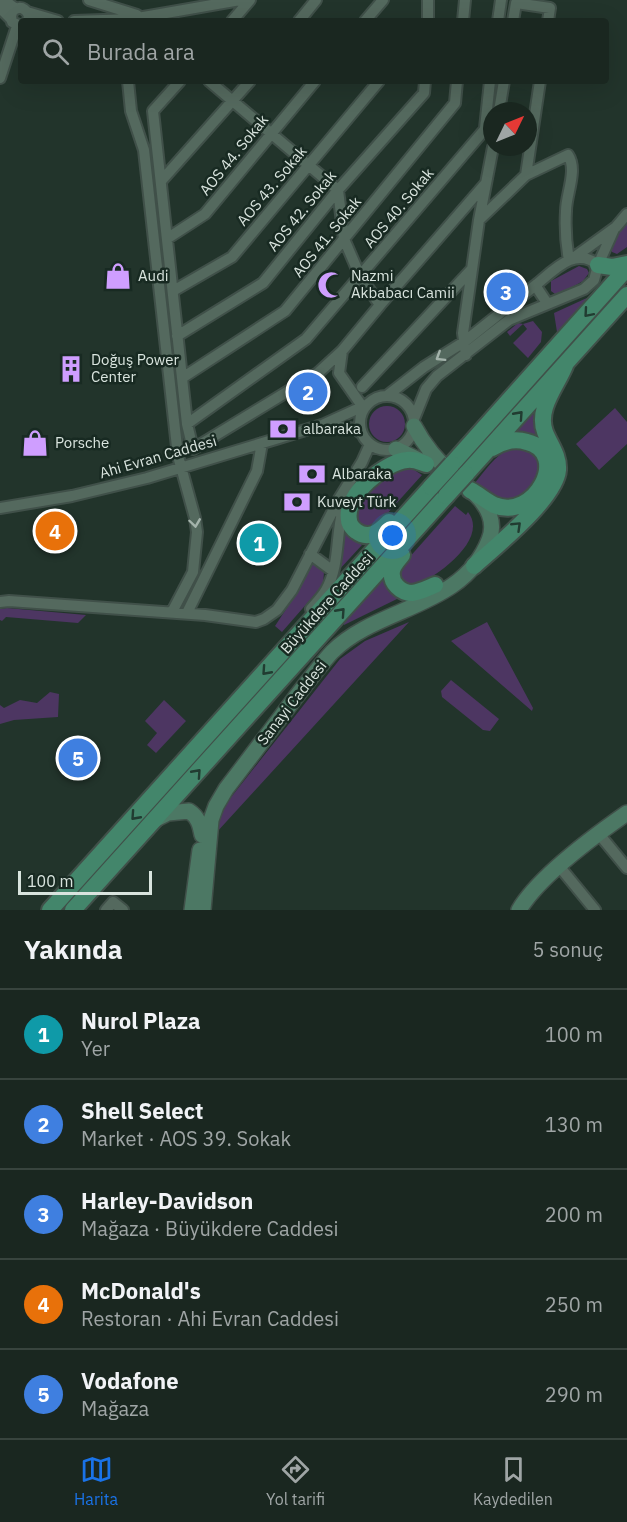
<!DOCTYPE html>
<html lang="tr">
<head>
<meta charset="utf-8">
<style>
  :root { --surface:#1a2720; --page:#27332d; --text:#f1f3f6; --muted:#9fa5a5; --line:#38443e; --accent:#1a73e8 }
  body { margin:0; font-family:"IBM Plex Sans",sans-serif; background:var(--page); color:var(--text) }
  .compass { position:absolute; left:483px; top:102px; width:54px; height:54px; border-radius:50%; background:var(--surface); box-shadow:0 6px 24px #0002; rotate:47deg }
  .scale { position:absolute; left:18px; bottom:15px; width:134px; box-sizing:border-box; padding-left:6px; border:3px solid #d9e4de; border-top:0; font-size:16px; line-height:21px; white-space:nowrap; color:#d9e4de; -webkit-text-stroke:4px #182a22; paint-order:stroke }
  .you { position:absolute; left:393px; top:536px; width:21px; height:21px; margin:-15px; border:4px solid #fff; border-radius:50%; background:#1a73e8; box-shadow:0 0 0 9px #1a73e833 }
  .badge { display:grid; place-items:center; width:39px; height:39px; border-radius:50%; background:var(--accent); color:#fff; font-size:20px; font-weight:700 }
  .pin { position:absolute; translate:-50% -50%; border:3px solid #fff; box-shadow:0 2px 6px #0006 }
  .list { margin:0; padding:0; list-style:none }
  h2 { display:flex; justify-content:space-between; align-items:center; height:78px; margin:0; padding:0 24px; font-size:26px }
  h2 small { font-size:20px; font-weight:400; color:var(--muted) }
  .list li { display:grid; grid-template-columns:39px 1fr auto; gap:18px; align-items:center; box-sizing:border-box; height:90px; padding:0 24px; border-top:2px solid var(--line) }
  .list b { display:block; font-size:22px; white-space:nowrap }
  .list p { margin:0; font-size:20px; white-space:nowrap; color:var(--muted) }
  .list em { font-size:20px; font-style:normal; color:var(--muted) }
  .icon { flex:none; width:33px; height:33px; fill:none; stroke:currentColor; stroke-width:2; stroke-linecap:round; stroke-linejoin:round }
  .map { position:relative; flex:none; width:627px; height:910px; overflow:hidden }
  .search { position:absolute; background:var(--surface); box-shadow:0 6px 24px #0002; left:18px; right:18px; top:18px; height:66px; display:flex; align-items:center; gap:15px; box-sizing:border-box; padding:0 21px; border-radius:6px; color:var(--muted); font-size:22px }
  .sheet { height:528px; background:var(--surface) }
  nav { display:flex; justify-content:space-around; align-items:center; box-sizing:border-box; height:84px; border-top:2px solid var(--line); background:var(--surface); font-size:16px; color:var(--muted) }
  nav a { display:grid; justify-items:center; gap:3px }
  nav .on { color:var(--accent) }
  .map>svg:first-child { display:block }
  .green { fill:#4d3662 }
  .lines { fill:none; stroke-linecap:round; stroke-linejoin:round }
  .street-casing { stroke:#405049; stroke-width:14 }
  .secondary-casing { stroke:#405049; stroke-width:18 }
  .primary-casing { stroke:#405049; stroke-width:20 }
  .street { stroke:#54695e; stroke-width:10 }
  .secondary { stroke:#4c7864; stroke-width:15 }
  .primary { stroke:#43866b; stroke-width:16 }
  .primary-bridge-casing { stroke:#405049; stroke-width:20; stroke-linecap:butt }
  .primary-bridge { stroke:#43866b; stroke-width:16 }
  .oneway { stroke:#213c31 }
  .oneway2 { stroke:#a4b3ab }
  .labels { text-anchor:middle; stroke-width:5; stroke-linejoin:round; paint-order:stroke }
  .street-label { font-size:15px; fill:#d9e4de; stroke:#182a22 }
  .poi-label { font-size:15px; fill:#d9e4de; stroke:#182a22; text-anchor:start }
</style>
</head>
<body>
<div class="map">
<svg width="627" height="910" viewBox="0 0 627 910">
  <rect width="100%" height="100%" fill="#22342b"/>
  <path class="green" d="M627,223v24l-10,7 -5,-2 -2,-5 9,-16z
    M579,266l8,3 2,4 -6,8 -23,13h-5l-4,-3v-10z
    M589,297l-32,35 -3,-19z
    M533,321l9,11 -1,10 -13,16 -15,-15 14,-14 -4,-5 -13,12 -3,-4 11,-9 5,1z
    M369 424a18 18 0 1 1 36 0a18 18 0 1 1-36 0Z
    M615,408l12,14v22l-28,26 -23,-26z
    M533,410l3,18 6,13 -29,-7z
    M518,446c5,2 13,4 17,7 17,18 -12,51 -33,48 -9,-2 -20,-12 -28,-17 12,-14 24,-34 44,-38z
    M410,467l12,8 -46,51 -4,3 -14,-4 -3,-14 5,-11 22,-26z
    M455,506l11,9 2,-3c22,28 -34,67 -56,75l-12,-7 -1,-11z
    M343,525l19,20 -24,26z
    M312,563l12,9 -1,13 -41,47 -7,-6 21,-32z
    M385,576l8,17 6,5 -55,27 -1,-3z
    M7,608l79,7 -8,8 -72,-6 -4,4 -2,-1v-11z
    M409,622l-193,211 5,-23 119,-151 25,-18z
    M487,622l46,86 -1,3 -81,-70z
    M451,680l48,39 -9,12 -7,-1 -41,-33 -1,-6z
    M50,692l9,2 -1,23 -44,3 -14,4v-19l4,3 16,-8 17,3z
    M164,700l22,21 -30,32 -9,-8 10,-12 -12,-12z"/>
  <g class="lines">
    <defs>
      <path id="street" d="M4,0l12,9
        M89,0l48,15
        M0,8l11,11
        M27,12l31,9
        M74,21l58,-2 108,-19
        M232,21l18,-21
        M299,21l17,-21
        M365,21l18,-21
        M428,21v-21
        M463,21l2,-21
        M498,21l3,-21
        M513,21l3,-18 34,5 -2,13
        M21,26l-9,-4 -1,-6 2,-6c7,-4 12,-2 16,5l-1,6
        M0,78l17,-52
        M128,81l3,30 13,39 34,306 17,62 2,14 -4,40 -21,40
        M180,81l-27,30 34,313 6,25 125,-76 24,-22 38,-46 106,-122
        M209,81l129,109 6,49 16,37 20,29
        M499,111l5,-30
        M485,128l5,-47
        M526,175l14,-94
        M162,180l88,-99
        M479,220l47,-45 42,-20c10,15 -2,39 -2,56 -1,17 0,33 3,49
        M168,238l37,-24 110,-133
        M576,256l40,-29 11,-13
        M598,265l16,-36
        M173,291l59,-34 147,-176
        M177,336l86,-53 75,-93 86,-97 1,-12
        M342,351l-3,22 23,33
        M466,355l-3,-22 16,-113 14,-73
        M182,378l103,-67 170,-208 2,-22
        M362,387l110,-118
        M388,395l36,-28 40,-25 73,-58
        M360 423a27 27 0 1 1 54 0a27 27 0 1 1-54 0Z
        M414,419l12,-30 11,-13 72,-56 75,-31 10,-9 4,-15c-22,-19 -43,4 -61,19v4l10,15
        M187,424l119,-85 186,-218
        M324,425l32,4 5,4
        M0,508l72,-12 75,-18 175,-53 44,-20
        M310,554l23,17
        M0,602l9,-1 196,14 51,7 8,-3 13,-9 15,-20 47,-91 23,-37 8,-18
        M311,609c5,-6 11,-12 15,-19 15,-26 9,-61 19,-89
        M187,613l70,-142 5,-28
        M599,834l28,34
        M559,866l36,44
        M106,910l7,-8 10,8"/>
      <path id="secondary" d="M414,426c11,21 24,36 41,51
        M396,449l27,13
        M154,820l14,-7 21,-2c9,6 11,13 13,24
        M192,910l8,-60
        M203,910l8,-90 5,-14 10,-17c23,-30 46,-60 69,-91 12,-15 24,-32 37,-46 46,-46 131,-44 157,-112 7,-17 -1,-33 -13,-45
        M519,910c20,-34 75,-74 108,-97"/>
      <path id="primary" d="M598,265l14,2 15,-3
        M452,464l175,-196
        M466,474l161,-179
        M470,490c8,4 16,11 24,15 41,17 77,-52 33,-63 -13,-4 -24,-1 -35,6
        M389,522c-9,9 -20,19 -33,9 -3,-2 -7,-7 -7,-11 -5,-25 36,-58 58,-60 7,-1 13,2 19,4
        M402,555c-4,5 -9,10 -10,16 -2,12 9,22 20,22 8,-1 16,-5 23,-8
        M474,566c21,-19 82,-68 84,-96 1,-15 -8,-25 -13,-38 -9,-24 13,-47 21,-69
        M50,910l381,-423
        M73,910l373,-414"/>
    </defs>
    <use href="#street" class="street-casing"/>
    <use href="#secondary" class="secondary-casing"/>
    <use href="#primary" class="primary-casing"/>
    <use href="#street" class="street"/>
    <use href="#secondary" class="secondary"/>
    <use href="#primary" class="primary"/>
    <defs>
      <path id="primary-bridge" d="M431,487l21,-23
        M446,496l20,-22"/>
    </defs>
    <use href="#primary-bridge" class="primary-bridge-casing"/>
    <use href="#primary-bridge" class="primary-bridge"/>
  </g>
  <defs><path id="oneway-chevron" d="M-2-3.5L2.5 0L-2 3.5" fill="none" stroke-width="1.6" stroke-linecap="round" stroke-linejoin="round" transform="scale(1.5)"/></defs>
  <g class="oneway">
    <use href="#oneway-chevron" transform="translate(588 313) rotate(131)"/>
    <use href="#oneway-chevron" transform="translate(519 415) rotate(-48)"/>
    <use href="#oneway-chevron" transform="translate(517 526) rotate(-44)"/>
    <use href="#oneway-chevron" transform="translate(341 612) rotate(-48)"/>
    <use href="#oneway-chevron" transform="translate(266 671) rotate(132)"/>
    <use href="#oneway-chevron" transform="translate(197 773) rotate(-48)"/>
    <use href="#oneway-chevron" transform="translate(135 816) rotate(132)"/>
  </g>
  <g class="oneway2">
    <use href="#oneway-chevron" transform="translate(440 357) rotate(148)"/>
    <use href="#oneway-chevron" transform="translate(195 523) rotate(82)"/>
  </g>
  <defs>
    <symbol id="shop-bare" viewBox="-9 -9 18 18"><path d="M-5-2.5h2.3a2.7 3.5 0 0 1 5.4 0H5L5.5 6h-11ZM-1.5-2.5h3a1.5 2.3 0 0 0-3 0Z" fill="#cf9eff" stroke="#182a22" stroke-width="2.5" paint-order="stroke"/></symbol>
    <symbol id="mosque-bare" viewBox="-9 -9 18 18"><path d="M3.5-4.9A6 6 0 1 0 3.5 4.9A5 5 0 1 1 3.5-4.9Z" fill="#cf9eff" stroke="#182a22" stroke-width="2.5" paint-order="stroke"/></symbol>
    <symbol id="building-bare" viewBox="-9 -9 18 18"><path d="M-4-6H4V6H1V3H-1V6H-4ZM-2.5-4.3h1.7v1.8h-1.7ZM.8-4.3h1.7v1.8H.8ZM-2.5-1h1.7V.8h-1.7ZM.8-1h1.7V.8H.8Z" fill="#cf9eff" stroke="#182a22" stroke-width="2.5" paint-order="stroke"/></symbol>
    <symbol id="bank-bare" viewBox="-9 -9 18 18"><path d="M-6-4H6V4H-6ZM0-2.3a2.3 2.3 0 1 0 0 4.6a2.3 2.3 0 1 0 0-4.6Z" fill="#cf9eff" stroke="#182a22" stroke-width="2.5" paint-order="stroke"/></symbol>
  </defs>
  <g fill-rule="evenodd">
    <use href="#shop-bare" x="99" y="257" width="38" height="38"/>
    <use href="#mosque-bare" x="312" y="266" width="38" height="38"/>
    <use href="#building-bare" x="52" y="350" width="38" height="38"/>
    <use href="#bank-bare" x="264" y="410" width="38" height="38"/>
    <use href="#shop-bare" x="16" y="424" width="38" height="38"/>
    <use href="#bank-bare" x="293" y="455" width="38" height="38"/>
    <use href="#bank-bare" x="278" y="483" width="38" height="38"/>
  </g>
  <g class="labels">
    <g class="street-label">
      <text transform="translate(234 155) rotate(-51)" y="5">AOS 44. Sokak</text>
      <text transform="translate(272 186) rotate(-50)" y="5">AOS 43. Sokak</text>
      <text transform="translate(399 208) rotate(-50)" y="5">AOS 40. Sokak</text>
      <text transform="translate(302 211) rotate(-51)" y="5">AOS 42. Sokak</text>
      <text transform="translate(327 237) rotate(-51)" y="5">AOS 41. Sokak</text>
      <text transform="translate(158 457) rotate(-16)" y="5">Ahi Evran Caddesi</text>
      <text transform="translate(327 603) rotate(-48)" y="5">Büyükdere Caddesi</text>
      <text transform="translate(292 703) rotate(-52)" y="5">Sanayi Caddesi</text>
    </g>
    <g class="poi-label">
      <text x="138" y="281">Audi</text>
      <text x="351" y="281">Nazmi<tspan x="351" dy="17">Akbabacı Camii</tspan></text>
      <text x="91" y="365">Doğuş Power<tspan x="91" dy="17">Center</tspan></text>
      <text x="303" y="434">albaraka</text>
      <text x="55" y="448">Porsche</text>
      <text x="332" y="479">Albaraka</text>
      <text x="317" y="507">Kuveyt Türk</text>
    </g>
  </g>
</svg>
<svg class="compass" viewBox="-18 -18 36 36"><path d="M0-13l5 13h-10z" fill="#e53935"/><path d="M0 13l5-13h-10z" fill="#9fa5a5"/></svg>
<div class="scale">100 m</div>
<div class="you"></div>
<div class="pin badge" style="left:259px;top:543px;background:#0f9aa8">1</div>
<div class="pin badge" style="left:308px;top:392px;background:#3f7fe0">2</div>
<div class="pin badge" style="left:506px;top:292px;background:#3f7fe0">3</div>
<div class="pin badge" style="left:55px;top:531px;background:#e8710a">4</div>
<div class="pin badge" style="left:78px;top:758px;background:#3f7fe0">5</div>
<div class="search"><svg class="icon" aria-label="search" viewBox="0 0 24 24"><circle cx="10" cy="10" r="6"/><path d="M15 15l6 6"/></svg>Burada ara</div>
</div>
<section class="sheet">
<h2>Yakında<small>5 sonuç</small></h2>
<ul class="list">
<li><span class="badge" style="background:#0f9aa8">1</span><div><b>Nurol Plaza</b><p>Yer</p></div><em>100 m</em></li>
<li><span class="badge" style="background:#3f7fe0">2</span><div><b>Shell Select</b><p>Market · AOS 39. Sokak</p></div><em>130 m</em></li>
<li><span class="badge" style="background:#3f7fe0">3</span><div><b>Harley-Davidson</b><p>Mağaza · Büyükdere Caddesi</p></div><em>200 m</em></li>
<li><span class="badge" style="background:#e8710a">4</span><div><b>McDonald's</b><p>Restoran · Ahi Evran Caddesi</p></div><em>250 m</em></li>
<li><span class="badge" style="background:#3f7fe0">5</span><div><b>Vodafone</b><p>Mağaza</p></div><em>290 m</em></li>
</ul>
</section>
<nav>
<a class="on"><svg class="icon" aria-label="map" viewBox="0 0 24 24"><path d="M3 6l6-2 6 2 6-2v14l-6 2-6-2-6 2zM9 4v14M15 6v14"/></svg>Harita</a>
<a><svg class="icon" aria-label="directions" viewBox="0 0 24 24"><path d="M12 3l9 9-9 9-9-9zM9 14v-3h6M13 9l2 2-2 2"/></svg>Yol tarifi</a>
<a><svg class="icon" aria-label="saved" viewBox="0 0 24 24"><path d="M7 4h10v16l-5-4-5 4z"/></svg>Kaydedilen</a>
</nav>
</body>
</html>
